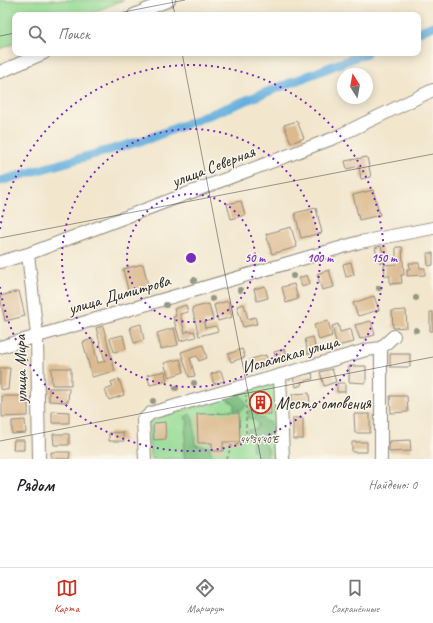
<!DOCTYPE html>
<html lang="ru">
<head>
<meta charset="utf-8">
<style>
  :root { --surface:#fff; --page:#f2f2f2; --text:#202124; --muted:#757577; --line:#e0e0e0; --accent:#c8321e }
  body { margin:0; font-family:Caveat,sans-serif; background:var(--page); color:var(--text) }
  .compass { position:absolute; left:337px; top:68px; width:36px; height:36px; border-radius:50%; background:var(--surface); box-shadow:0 2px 10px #0003; rotate:349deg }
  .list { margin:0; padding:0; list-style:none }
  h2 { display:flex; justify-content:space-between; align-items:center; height:52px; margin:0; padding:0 16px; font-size:17px }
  h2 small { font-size:13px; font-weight:400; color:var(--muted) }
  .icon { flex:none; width:22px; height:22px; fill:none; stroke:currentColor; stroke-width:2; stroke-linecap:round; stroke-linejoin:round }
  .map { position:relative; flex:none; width:433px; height:459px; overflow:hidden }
  .search { position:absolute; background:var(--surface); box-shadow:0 2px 10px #0003; left:12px; right:12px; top:12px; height:44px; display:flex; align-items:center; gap:10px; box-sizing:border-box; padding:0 14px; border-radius:8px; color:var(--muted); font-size:15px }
  .sheet { height:108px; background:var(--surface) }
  nav { display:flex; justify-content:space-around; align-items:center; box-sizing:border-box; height:56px; border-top:1px solid var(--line); background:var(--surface); font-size:11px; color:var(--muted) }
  nav a { display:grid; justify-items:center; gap:2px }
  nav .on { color:var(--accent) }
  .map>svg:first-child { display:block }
  .green { fill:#96dc95; stroke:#608460 }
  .forest { fill:#78bc7e; stroke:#527454 }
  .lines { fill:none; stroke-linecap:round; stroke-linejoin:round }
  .canal { stroke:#64afdd; stroke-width:9 }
  .building { fill:#dcba8f }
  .minor-casing { stroke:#8e887c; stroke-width:14 }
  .path { stroke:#8e887c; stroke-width:1.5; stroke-dasharray:3 3; stroke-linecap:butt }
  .minor { stroke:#fff; stroke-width:12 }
  .tree { fill:#939783 }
  .ticks { fill:none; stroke:#2b2b2b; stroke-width:1; stroke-opacity:0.45 }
  .ring { fill:none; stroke:#7b2cbf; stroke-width:2; stroke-dasharray:2 4 }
  .labels { text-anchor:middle; stroke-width:3; stroke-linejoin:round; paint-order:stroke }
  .street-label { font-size:17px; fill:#2b2b2b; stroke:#fbf7ec }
  .poi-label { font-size:17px; fill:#2b2b2b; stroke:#fbf7ec; text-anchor:start }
  .ticks-label { font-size:10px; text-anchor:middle; fill:#2b2b2b; stroke:#fbf7ec; stroke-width:3; stroke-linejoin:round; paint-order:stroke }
  .centre { fill:#7b2cbf; stroke:#fbf7ec; stroke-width:2 }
  .ring-label { font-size:12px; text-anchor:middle; font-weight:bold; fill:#7b2cbf; stroke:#fbf7ec; stroke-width:3; stroke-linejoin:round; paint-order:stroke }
</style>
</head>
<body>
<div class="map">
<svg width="433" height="459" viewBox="0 0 433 459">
  <rect width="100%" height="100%" fill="#fbf7ec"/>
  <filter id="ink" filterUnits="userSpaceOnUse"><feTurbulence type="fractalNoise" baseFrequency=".025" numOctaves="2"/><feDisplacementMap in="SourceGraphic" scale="8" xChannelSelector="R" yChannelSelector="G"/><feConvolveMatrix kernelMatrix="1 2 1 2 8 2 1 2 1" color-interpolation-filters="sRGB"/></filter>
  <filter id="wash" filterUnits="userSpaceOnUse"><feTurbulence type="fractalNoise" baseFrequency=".012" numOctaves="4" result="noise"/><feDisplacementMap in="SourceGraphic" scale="16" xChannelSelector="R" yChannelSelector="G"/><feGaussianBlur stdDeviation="0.9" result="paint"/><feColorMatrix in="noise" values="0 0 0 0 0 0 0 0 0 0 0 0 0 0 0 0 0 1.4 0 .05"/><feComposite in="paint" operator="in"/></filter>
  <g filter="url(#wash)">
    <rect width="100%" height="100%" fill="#f2e6cd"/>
    <path class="green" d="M0,0h124l-38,15h-71v28l-15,6z
      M275,382l2,77h-127l-2,-34 5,-6z"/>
    <path class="forest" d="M238,392l6,8 2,4c-3,7 -5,6 -12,6v-7l-5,-2 -2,-3 1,-3z
      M249,409l3,1 8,8h3l3,3 5,2 2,5 -1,7 -10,6c5,6 8,8 5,15l3,3h-10c-10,-12 -7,-8 -7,-23l-5,-2v-4l9,-1 1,-5 -2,-4 -8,-2z
      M190,414c6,7 4,22 5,31l15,2 1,6 4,6h-30l-2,-10 3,-12 -1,-6 3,-9 -3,-5z"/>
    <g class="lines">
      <path class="canal" d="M418,32l15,-6
        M0,181l148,-42 218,-86"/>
    </g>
    <g id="blocks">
      <path class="building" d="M297,121l7,17 -13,5 -7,-18z
        M367,157l4,20 -10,2 -2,-13 -12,3 -2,-8z
        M373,190l7,25 -21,5 -6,-25z
        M241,201l4,14 -14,4 -4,-15z
        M316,208l6,25 -21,5 -6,-25z
        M291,227l6,20 -25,7 -6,-20z
        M381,246l5,15 -6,2 -5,-15z
        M396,247h6l2,28h-3l1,8 -12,1v-8h-5l-1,-11 12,-1z
        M427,253h6v12l-5,1z
        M351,262l3,13 -8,2 -3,-13z
        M409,263h10l1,5h5v7l-18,1v-7h3z
        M143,264l6,25 -20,5 -6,-25z
        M329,270l5,17 -12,3 -5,-16z
        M307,275l3,9 -8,3 -3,-9z
        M294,284l4,15 -12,4 -4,-16z
        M265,286l3,12 -11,3 -3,-12z
        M19,291l6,25 -20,5 -5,-25z
        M374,296l5,14 -21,6 -5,-13z
        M228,301l4,16 -14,4 -4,-16z
        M209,304l4,16 -9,2 1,6 11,-2 2,5 -19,5 -7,-28z
        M244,304l4,15 7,-2 2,7 -14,3 -6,-21z
        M186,305l2,7 -8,2 5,19 2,-1v-1l1,-1 1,2 5,-1 2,6 -16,4 -7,-24 3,-1 -2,-7z
        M406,310l1,17 -14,1 -1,-17z
        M430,312h3v19h-3z
        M328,321l4,15 -13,4 -5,-15z
        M371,321l4,14 -15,4 -5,-14z
        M141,324l3,16 -10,3 -4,-16z
        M338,324l2,8 11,-3 3,13 -17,4 -5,-20z
        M103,326l12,45 -23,6 -9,-35 9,-3 6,24 7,-2 -9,-33z
        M174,328l4,17 -17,4 -4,-16z
        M123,335l3,14 -12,3 -4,-14z
        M313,337l3,15 -8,2 -3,-15z
        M203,345l4,13 -8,3 -2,-5 -7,2 5,18 -6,1 -8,-25z
        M242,349l3,8 -14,5 -3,-8z
        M285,349l3,11 -11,3 -3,-11z
        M390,354h20v13h-20z
        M266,355l3,11 -15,4 -3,-11z
        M180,359l4,13 -15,5 -5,-14z
        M349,366h17v17l-17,-1z
        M0,368h10l-2,22 -8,-1z
        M51,368h20v17h-19z
        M332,369l4,13 -12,4 -4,-14z
        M165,371l2,10 -17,4 -3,-10z
        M221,371l3,10 -10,3 -3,-10z
        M312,373l1,6 -12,3 1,3 -6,2 -3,-10z
        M119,379l5,16 -15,5 -4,-10 8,-3 -2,-5z
        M337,383h8v9h-8z
        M49,388h20l-1,14 -19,-1z
        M309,393l1,11 -18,1v-11z
        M2,396h26v20l-26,1z
        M390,396h17l1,16 -17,1z
        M251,399h19l1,15h-12v-7h-8z
        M52,411l17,1v11h-17z
        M239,413l1,29h-17v9h-11v-8h-14l-1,-29z
        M354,414h16v19h-15z
        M293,418h10v21h-10z
        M25,420l1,13 -14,1v-13z
        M165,422l1,17 -12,1 -1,-14 3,-3z
        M123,432l1,9h-15v-8z
        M53,434h16v11h-15z
        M14,440h10v10h-11z
        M410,440l1,11 -22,1v-11z
        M352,442h15v10h-15z
        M51,452h19l-1,7h-18z"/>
    </g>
  </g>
  <g filter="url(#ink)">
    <use href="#blocks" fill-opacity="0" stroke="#8e887c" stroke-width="1"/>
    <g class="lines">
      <defs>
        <path id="minor" d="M134,15l35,-15
          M0,72l44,-19
          M28,254l9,81 2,124
          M0,262l28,-8 306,-116 99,-48
          M0,347l360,-105 73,-14
          M381,348l13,-12
          M280,375l3,84
          M145,459l-2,-39 8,-7 215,-63 15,-2v111"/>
      </defs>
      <use href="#minor" class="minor-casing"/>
      <path class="path" d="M227,459l4,-13 10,-2 5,-11v-38"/>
      <use href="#minor" class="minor"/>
    </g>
    <g class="tree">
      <circle cx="293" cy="276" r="3"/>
      <circle cx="194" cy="280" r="3"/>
      <circle cx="379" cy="288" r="3"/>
      <circle cx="240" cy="290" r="3"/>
      <circle cx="416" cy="298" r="3"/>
      <circle cx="212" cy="299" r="3"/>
      <circle cx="166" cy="305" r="3"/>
      <circle cx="416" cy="330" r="3"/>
      <circle cx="194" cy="383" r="3"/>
      <circle cx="176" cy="388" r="3"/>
      <circle cx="153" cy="401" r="3"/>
    </g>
  </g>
  <path class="ticks" d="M172,0l3,15M108,15l77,-15M0,36l15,-3M182,53l79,406M0,238l433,-84M0,441l433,-84"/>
  <g class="ring">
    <circle cx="191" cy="258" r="64"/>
    <circle cx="191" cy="258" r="129"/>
    <path d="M0 229A193 193 0 1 1 0 287"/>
  </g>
  <defs>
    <symbol id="building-ring" viewBox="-11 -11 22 22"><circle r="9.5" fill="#fbf7ec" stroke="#c8321e" stroke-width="1.5"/><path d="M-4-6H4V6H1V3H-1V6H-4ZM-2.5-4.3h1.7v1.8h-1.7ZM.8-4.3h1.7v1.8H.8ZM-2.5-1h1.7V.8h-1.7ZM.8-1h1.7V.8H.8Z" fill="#c8321e"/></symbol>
  </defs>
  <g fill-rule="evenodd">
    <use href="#building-ring" x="248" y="390" width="25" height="25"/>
  </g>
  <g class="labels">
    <g class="street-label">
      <text transform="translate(213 166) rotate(-21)" y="6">улица Северная</text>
      <text transform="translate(119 294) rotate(-16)" y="6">улица Димитрова</text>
      <text transform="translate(290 354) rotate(-16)" y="6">Исламская улица</text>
      <text transform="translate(20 369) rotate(-91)" y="6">улица Мира</text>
    </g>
    <g class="poi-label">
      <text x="276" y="409">Место омовения</text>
    </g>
  </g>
  <g class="ticks-label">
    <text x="259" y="443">44°34'40"E</text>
  </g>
  <circle cx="191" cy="258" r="6" class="centre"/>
  <g class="ring-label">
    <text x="255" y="262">50 m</text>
    <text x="320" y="262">100 m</text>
    <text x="384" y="262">150 m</text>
  </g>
</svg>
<svg class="compass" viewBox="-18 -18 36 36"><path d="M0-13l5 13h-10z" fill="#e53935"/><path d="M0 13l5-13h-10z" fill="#757577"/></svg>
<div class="search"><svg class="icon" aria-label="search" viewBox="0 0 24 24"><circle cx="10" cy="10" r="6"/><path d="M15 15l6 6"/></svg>Поиск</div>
</div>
<section class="sheet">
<h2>Рядом<small>Найдено: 0</small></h2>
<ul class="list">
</ul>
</section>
<nav>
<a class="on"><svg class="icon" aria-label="map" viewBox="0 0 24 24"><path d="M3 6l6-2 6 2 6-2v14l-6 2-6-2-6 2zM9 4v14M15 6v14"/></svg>Карта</a>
<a><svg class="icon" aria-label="directions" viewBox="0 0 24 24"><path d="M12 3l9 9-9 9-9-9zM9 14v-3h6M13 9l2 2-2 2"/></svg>Маршрут</a>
<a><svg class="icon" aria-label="saved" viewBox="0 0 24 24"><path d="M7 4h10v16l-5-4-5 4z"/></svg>Сохранённые</a>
</nav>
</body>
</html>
